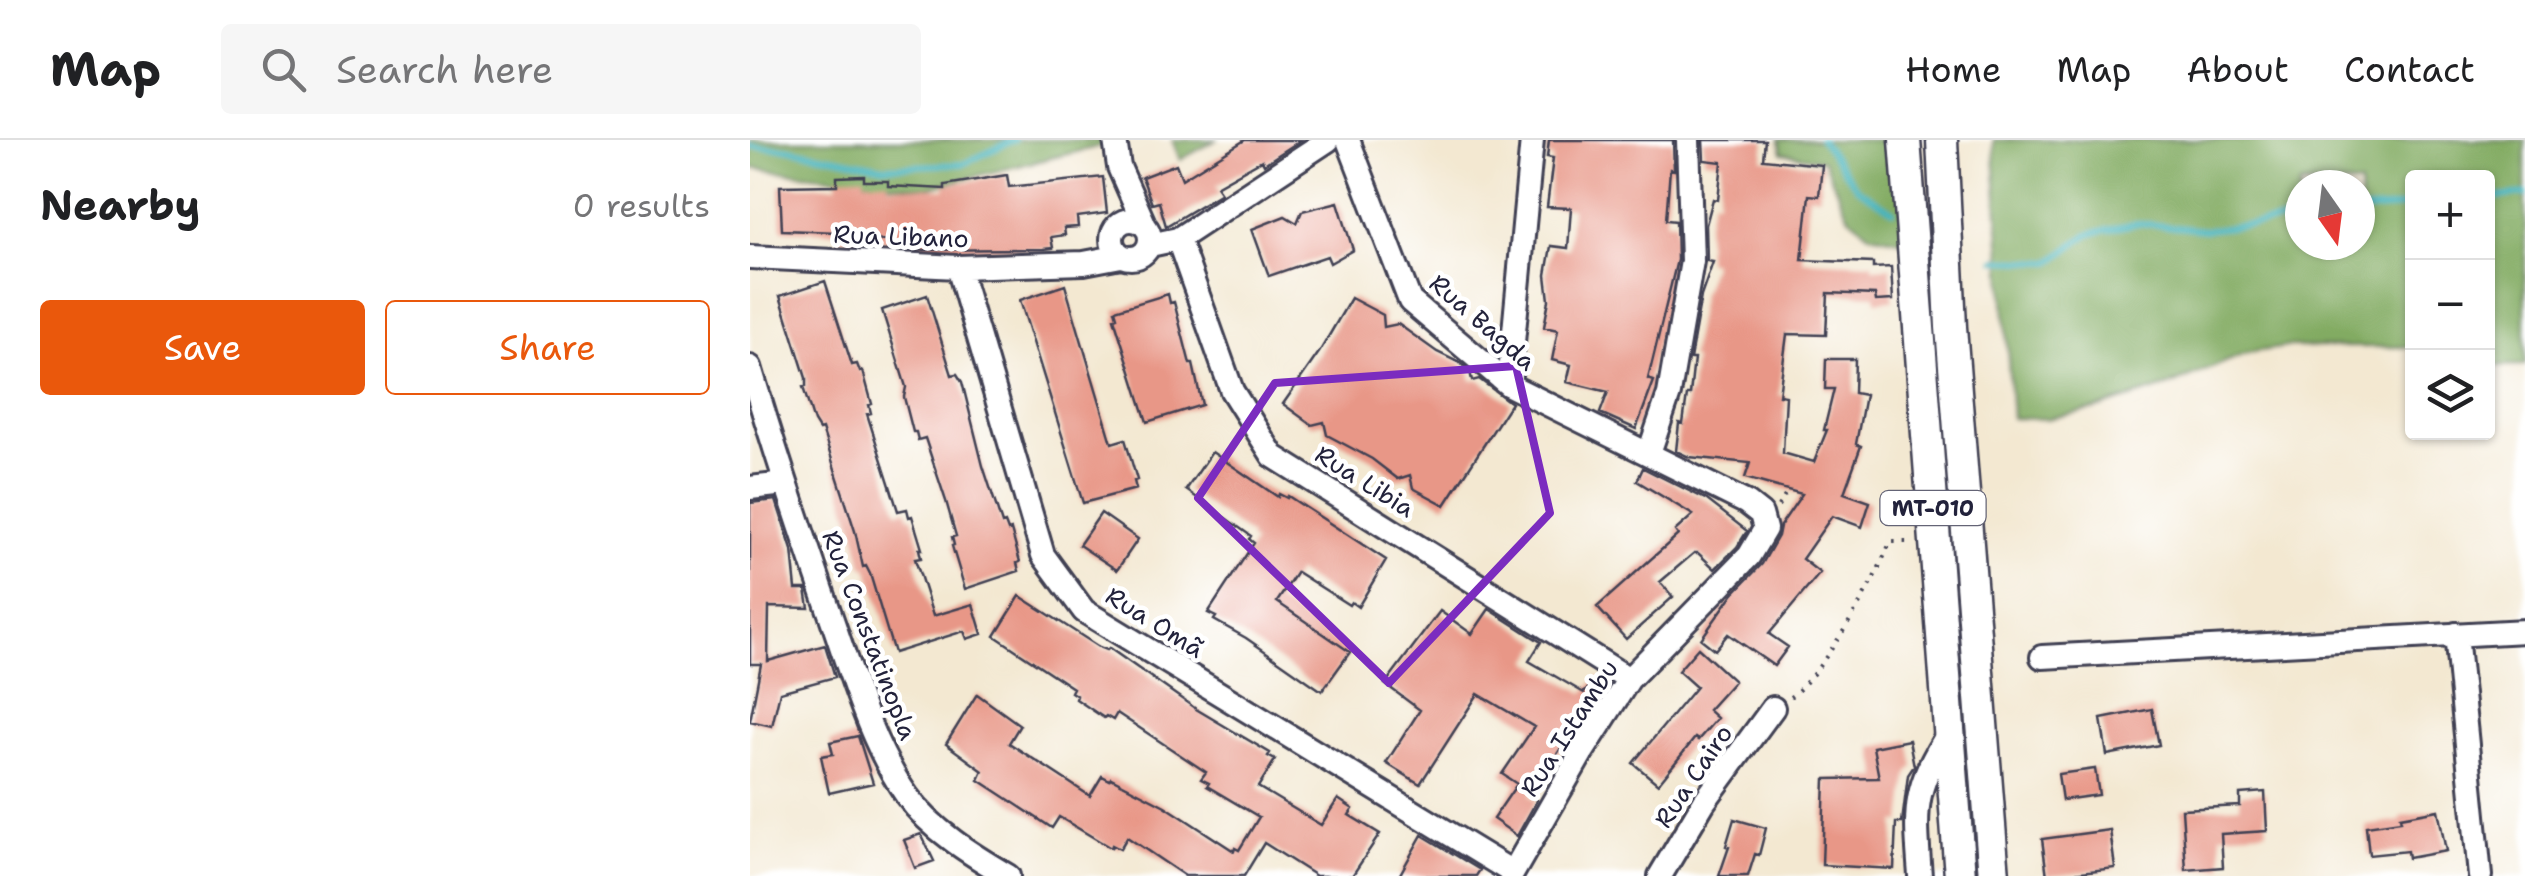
<!DOCTYPE html>
<html lang="en">
<head>
<meta charset="utf-8">
<style>
  :root { --surface:#fff; --page:#f6f6f6; --text:#202124; --muted:#757577; --line:#e0e0e0; --accent:#ea580c }
  body { margin:0; font-family:"Shantell Sans",sans-serif; background:var(--page); color:var(--text) }
  .controls { position:absolute; right:30px; top:30px; display:grid; overflow:hidden; border-radius:10px; box-shadow:0 2px 8px #0004 }
  .controls button { width:90px; height:90px; display:grid; place-items:center; padding:0; border:0; border-bottom:2px solid var(--line); background:var(--surface); color:var(--text); font:50px sans-serif }
  .compass { position:absolute; left:1535px; top:30px; width:90px; height:90px; border-radius:50%; background:var(--surface); box-shadow:0 2px 8px #0004; rotate:166deg }
  .list { margin:0; padding:0; list-style:none }
  h2 { display:flex; justify-content:space-between; align-items:center; height:130px; margin:0; padding:0 40px; font-size:42px }
  h2 small { font-size:32px; font-weight:400; color:var(--muted) }
  .actions { display:flex; gap:20px; padding:30px 40px }
  .actions a { flex:1; padding:22px 0; border:2px solid var(--accent); border-radius:10px; text-align:center; font-size:35px; color:var(--accent) }
  .actions .main { background:var(--accent); color:#fff }
  .icon { flex:none; width:55px; height:55px; fill:none; stroke:currentColor; stroke-width:2; stroke-linecap:round; stroke-linejoin:round }
  .map { position:relative; flex:none; width:1775px; height:736px; overflow:hidden }
  header { display:flex; align-items:center; gap:60px; box-sizing:border-box; height:140px; padding:0 50px; background:var(--surface); border-bottom:2px solid var(--line) }
  header strong { font-size:48px }
  nav { display:flex; gap:55px; margin-inline-start:auto; font-size:35px }
  .search { width:700px; height:90px; background:var(--page); display:flex; align-items:center; gap:25px; box-sizing:border-box; padding:0 35px; border-radius:10px; color:var(--muted); font-size:38px }
  main { display:flex }
  aside { flex:1; background:var(--surface) }
  .map>svg:first-child { display:block }
  .forest { fill:#82ab62; stroke:#52664e; stroke-width:2.5; fill-rule:evenodd }
  .lines { fill:none; stroke-linecap:round; stroke-linejoin:round }
  .stream { stroke:#44b3bc; stroke-width:6 }
  .building { fill:#e89787 }
  .minor-casing { stroke:#414052; stroke-width:28 }
  .major-casing { stroke:#414052; stroke-width:35 }
  .path { stroke:#414052; stroke-width:4; stroke-dasharray:2.5 8; stroke-linecap:butt }
  .minor { stroke:#fff; stroke-width:22 }
  .major { stroke:#fff; stroke-width:30 }
  .marked { fill:none; stroke:#7b2cbf; stroke-width:8; stroke-linejoin:round }
  .labels { text-anchor:middle; stroke-width:9; stroke-linejoin:round; paint-order:stroke }
  .shield { fill:#fff; stroke:#646476; stroke-width:2.5 }
  .shield-label { font-size:22px; font-weight:bold; fill:#22223b }
  .street-label { font-size:25px; fill:#22223b; stroke:#fff }
</style>
</head>
<body>
<header>
<strong>Map</strong>
<div class="search"><svg class="icon" aria-label="search" viewBox="0 0 24 24"><circle cx="10" cy="10" r="6"/><path d="M15 15l6 6"/></svg>Search here</div>
<nav><a>Home</a><a>Map</a><a>About</a><a>Contact</a></nav>
</header>
<main>
<aside>
<h2>Nearby<small>0 results</small></h2>
<ul class="list">
</ul>
<div class="actions"><a class="main">Save</a><a>Share</a></div>
</aside>
<div class="map">
<svg width="1775" height="736" viewBox="0 0 1775 736">
  <rect width="100%" height="100%" fill="#fff"/>
  <filter id="ink" filterUnits="userSpaceOnUse"><feTurbulence type="fractalNoise" baseFrequency=".01" numOctaves="2"/><feDisplacementMap in="SourceGraphic" scale="20" xChannelSelector="R" yChannelSelector="G"/><feConvolveMatrix kernelMatrix="1 2 1 2 8 2 1 2 1" color-interpolation-filters="sRGB"/></filter>
  <filter id="wash" filterUnits="userSpaceOnUse"><feTurbulence type="fractalNoise" baseFrequency=".0048" numOctaves="4" result="noise"/><feDisplacementMap in="SourceGraphic" scale="40" xChannelSelector="R" yChannelSelector="G"/><feGaussianBlur stdDeviation="2.25" result="paint"/><feColorMatrix in="noise" values="0 0 0 0 0 0 0 0 0 0 0 0 0 0 0 0 0 1.4 0 .05"/><feComposite in="paint" operator="in"/></filter>
  <g filter="url(#wash)">
    <rect width="100%" height="100%" fill="#f3e8d1"/>
    <path class="forest" d="M0,0h376l-200,48 -176,-20z
      M422,0h44l-36,20z
      M1029,0h121l10,102 -39,-8 -22,-17 -26,-57 -41,-7z
      M1243,0h532v225l-37,1v-188h-76v169h-126l-39,6 -78,33 -73,23 -50,10 -34,-1zM1610,45v60h-60v-60z"/>
    <g class="lines">
      <path class="stream" d="M1071,0l36,48 36,23
        M0,7l35,1 99,19 79,-3 51,-24
        M1738,58l37,-4
        M1610,72l52,-6
        M1246,120l55,2 37,-28 50,-11 67,7 95,-11"/>
    </g>
    <g id="blocks">
      <path class="building" d="M495,0h56l-37,24 -2,-4 -46,26 5,7 -55,33 -7,-24 -7,2 -10,-27 34,-13 6,15z
        M799,0h124l1,30 -4,-1 -4,51 10,1 1,39 -29,119 6,2 -18,48 -36,-16 8,-21 -41,-10 4,-17 -19,-5 6,-30 -14,-3 5,-27 -3,-25 5,-29 17,2 3,-40 -24,-1 6,-49 -6,-1z
        M953,0h62l-2,19 59,6 -3,31 -10,-1 -7,65 71,3v5l18,-1 2,33 -17,1 -1,-6 -47,-2 -2,42 -39,-1 -8,61 7,1 -3,57 31,9 13,-32h-3l10,-41h-9l1,-30h29l-1,34 11,2 -9,49 5,2 -17,47 26,9 -8,25 -30,-11 -30,43 18,14 -51,61 19,13 -14,19 -46,-32 -13,16 -14,-11 32,-45 29,-30 16,-28 2,-10 22,-32 -57,-16 5,-15 -61,-6 -13,-6 3,-28 4,1 4,-29h3l4,-36h-4l11,-63 12,-34 -6,-1 -1,-36 7,-26 5,1 4,-38 -18,-2z
        M257,35l2,12 94,-10 4,36 -30,4 1,10 -14,1 1,7 -14,2 2,11 -10,1 -130,1 -24,-3v-6l-52,-2v-7l-55,-2 -2,-44 57,-1v-8l27,-1v5h24v5l57,3v-4z
        M588,62l15,48 -23,13 -3,-7 -58,20 -17,-47 33,-13 12,7 5,-12z
        M75,141l27,84 5,-1 3,8 3,-1 9,33 -3,1 2,8 -4,1 31,97 9,-2 2,8 3,-1 10,33h-3l2,9 -6,1 18,57 40,-12 9,30 -15,5 -3,-8 -70,22 -24,-79 -4,-8 -3,1 -8,-36 -33,-102 -3,1 -5,-8 -11,-35 3,-1v-8l-26,-82z
        M315,145l47,158 13,-4 12,41 -3,1 2,8 -53,14 -63,-203z
        M418,154l2,9 4,-1 16,62h3l9,41 -55,17 -33,-104 3,-1 -2,-7z
        M177,155l25,80 5,-1 5,8 21,84 19,58 3,-1 3,8 3,-1 9,32 -3,1 2,8 -54,18 -13,-43 2,-1 -2,-8 4,-1 -10,-35 -21,-63 -7,2 -2,-8h-3l-9,-35 2,-10 -24,-77z
        M601,158l32,17 1,12 14,-3 39,28 23,11 10,8 2,10 7,-2 32,24 -66,102 -32,-17 -3,-13 -12,4 -26,-20 -45,-24 -3,-13 -12,3 -29,-21 37,-53z
        M462,312l66,45 1,-3 8,4 1,-2 98,64 -28,47 -7,-5 -2,3 -52,-33 -20,30 73,50 -28,39 -76,-53 -32,-18 2,-3 -8,-4 46,-70 -5,-4 2,-3 -65,-46z
        M893,328l64,32 40,31 -10,16 -22,22 -17,-16h-4l-34,29 13,15 -47,42 -29,-32 81,-72 -3,-4 18,-16 -56,-34z
        M26,360l16,50 4,39h10l3,19 -40,-1 -1,54 57,-16 10,32 -55,15 -8,34 -22,-5 11,-57h-11v-161z
        M351,373l37,26 -21,31 -38,-25z
        M270,456l79,51 8,3 2,-2 87,61 74,44 -2,3 7,4 -17,27 63,38 17,-26 15,10 -4,6 31,19 -28,42h-36l-52,-33 -20,33h-59l-58,-39 -7,12 -8,-4 -1,3 -52,-31 -7,11 -73,-48 4,-9 -37,-27 31,-50 43,31 -11,18 81,53 12,-20 8,4 1,-2 54,28 69,45 1,-3 4,2 20,-33 -52,-31 2,-3 -8,-4 5,-7 -89,-59 -4,7 -7,-4 -2,2 -28,-19 1,-3 -6,-4 2,-4 -78,-52z
        M739,469l52,33 -12,19 55,32 14,-16 10,7 -41,63 -4,-2 -33,50 7,5 -20,36 -24,-17 24,-35 -15,-10 32,-47 -56,-33 -58,90 -34,-21 34,-53 -35,-26 55,-73 32,23z
        M948,508l36,33 -26,29 9,8 -19,22 -3,-2 -37,46 -25,-21 63,-76 -18,-16z
        M1402,569l7,36 -52,10 -6,-36z
        M108,596l15,47 -44,10 -8,-37 12,-2 -3,-12z
        M1159,600l5,26 -6,9 -6,48h-6l-2,46 -72,-4 3,-86 54,-1 -6,-31z
        M1345,629l4,26 -37,5 -4,-26z
        M1515,652l2,39 -46,3 2,33 -37,3 -4,-61 58,-3v-12z
        M1688,670l8,41 -38,7 -1,-7 -38,4 -3,-29 35,-5 -1,-4z
        M984,679l32,9 -7,27 -4,-1 -7,22h-29l10,-29 -3,-1z
        M1360,690l5,38 -68,8 -5,-37z
        M171,694l13,27 -19,7 -11,-28z
        M672,695l58,35 -4,6h-77z"/>
    </g>
  </g>
  <g filter="url(#ink)">
    <use href="#blocks" fill-opacity="0" stroke="#414052" stroke-width="2.5"/>
    <g class="lines">
      <defs>
        <path id="minor" d="M365,0l4,27 26,59
          M598,0l62,161 99,84 238,118 14,11 4,15 -16,27 -120,123 -48,75 -70,122
          M362 99a19 19 0 1 1 38 0a19 19 0 1 1-38 0Z
          M428,99l54,152 41,65 356,223
          M400,105l28,-6 150,-99
          M0,117l208,10 126,-4 37,-7
          M208,127l85,288 41,56 428,261
          M0,227c26,88 55,175 85,261 19,56 38,119 72,168 24,34 67,60 101,80
          M759,245l23,-245
          M899,313l20,-59 23,-133 -4,-121
          M0,348l35,-4
          M1706,494l24,242
          M1292,517l483,-26
          M910,736l44,-74 69,-94
          M1170,736c-5,-67 -8,-86 30,-145"/>
        <path id="major" d="M1155,0l55,736
          M1192,0l9,187 43,549"/>
      </defs>
      <use href="#minor" class="minor-casing"/>
      <use href="#major" class="major-casing"/>
      <path class="path" d="M1028,366l8,-13
        M1040,557c31,-21 87,-118 100,-155h18"/>
      <use href="#minor" class="minor"/>
      <use href="#major" class="major"/>
    </g>
  </g>
  <path class="marked" d="M766,226l34,147 -161,170 -191,-185 77,-115z"/>
  <g class="labels">
    <rect class="shield" x="1130.5" y="351" width="105" height="34" rx="8"/>
    <g class="shield-label">
      <text x="1183" y="376">MT-010</text>
    </g>
    <g class="street-label">
      <text transform="translate(151 96) rotate(2)" y="9">Rua Libano</text>
      <text transform="translate(733 182) rotate(41)" y="9">Rua Bagda</text>
      <text transform="translate(615 341) rotate(32)" y="9">Rua Libia</text>
      <text transform="translate(405 482) rotate(32)" y="9">Rua Omã</text>
      <text transform="translate(120 495) rotate(69)" y="9">Rua Constatinopla</text>
      <text transform="translate(819 588) rotate(-57)" y="9">Rua Istambu</text>
      <text transform="translate(943 636) rotate(-56)" y="9">Rua Cairo</text>
    </g>
  </g>
</svg>
<div class="controls">
<button>+</button>
<button>−</button>
<button><svg class="icon" aria-label="layers" viewBox="0 0 24 24"><path d="M12 4l9 5-9 5-9-5zM3 14l9 5 9-5"/></svg></button>
</div>
<svg class="compass" viewBox="-18 -18 36 36"><path d="M0-13l5 13h-10z" fill="#e53935"/><path d="M0 13l5-13h-10z" fill="#757577"/></svg>
</div>
</main>
</body>
</html>
